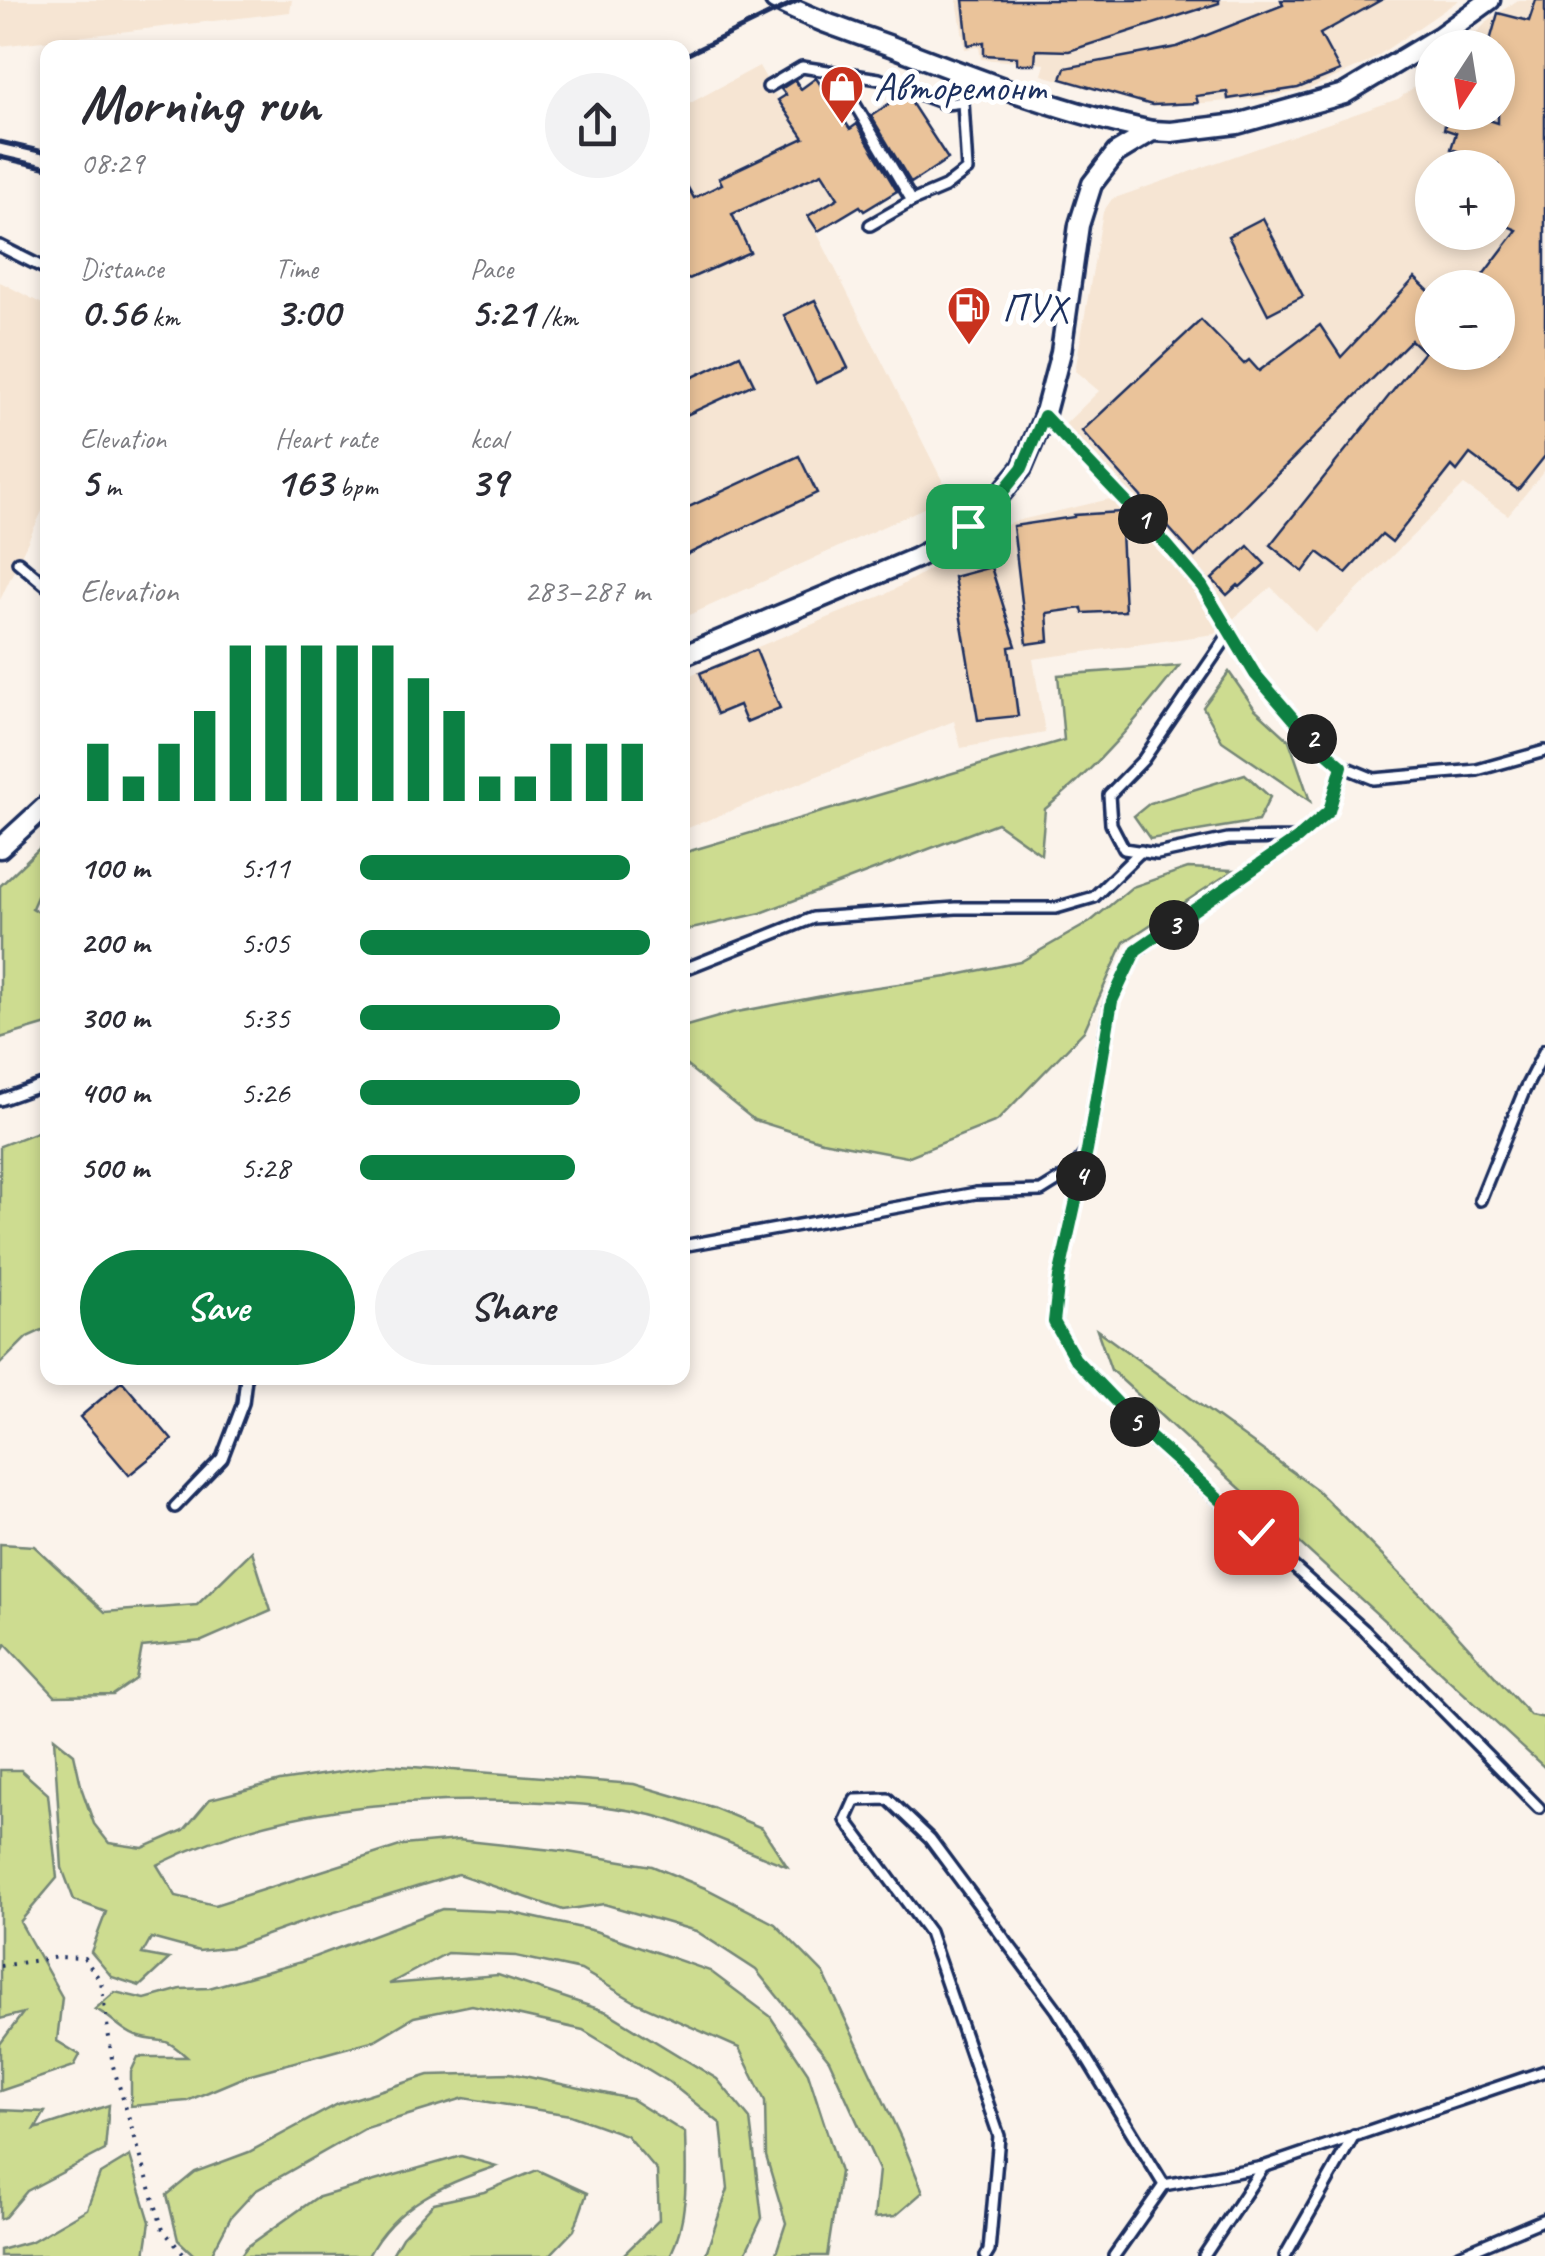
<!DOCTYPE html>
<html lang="en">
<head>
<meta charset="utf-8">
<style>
  :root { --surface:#fff; --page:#f2f2f3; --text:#2b2b33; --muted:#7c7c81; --accent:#0b8043 }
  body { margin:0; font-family:Caveat,sans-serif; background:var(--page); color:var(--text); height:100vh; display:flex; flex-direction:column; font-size:38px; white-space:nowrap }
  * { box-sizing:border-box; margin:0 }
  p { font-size:32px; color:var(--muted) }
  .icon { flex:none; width:55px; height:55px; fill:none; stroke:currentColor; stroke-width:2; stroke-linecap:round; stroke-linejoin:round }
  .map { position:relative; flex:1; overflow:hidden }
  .panel { position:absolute; left:40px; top:40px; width:650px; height:1345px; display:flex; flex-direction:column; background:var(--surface); border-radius:20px; box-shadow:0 5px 15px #0003 }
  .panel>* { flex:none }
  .needle { width:65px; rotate:192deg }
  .controls { position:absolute; left:1415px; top:30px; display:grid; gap:20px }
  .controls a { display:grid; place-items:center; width:100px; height:100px; border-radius:50%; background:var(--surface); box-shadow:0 5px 15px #0003; font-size:50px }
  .pin { position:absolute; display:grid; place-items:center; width:85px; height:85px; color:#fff; margin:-42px; border-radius:20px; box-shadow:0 5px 15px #0006 }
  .km { position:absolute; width:50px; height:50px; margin:-25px; border-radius:50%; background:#222; color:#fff; font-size:28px; line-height:50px; text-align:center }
  .round { display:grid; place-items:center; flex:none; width:105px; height:105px; border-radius:52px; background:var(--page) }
  .head { display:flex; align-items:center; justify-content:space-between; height:170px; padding:0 40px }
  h1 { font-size:55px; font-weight:600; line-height:75px }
  .metrics { display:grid; grid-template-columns:repeat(3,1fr); gap:15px; height:170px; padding:10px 40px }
  .metrics div { display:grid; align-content:center }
  .metrics b { font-size:42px; font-weight:600 }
  .metrics small { font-size:28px; font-weight:400 }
  .metrics p { font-size:28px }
  .chart { height:280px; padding:20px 40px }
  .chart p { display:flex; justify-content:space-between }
  .chart svg { width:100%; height:180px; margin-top:10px; stroke:var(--accent); stroke-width:6 }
  .action { display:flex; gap:20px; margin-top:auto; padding:20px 40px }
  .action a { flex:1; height:115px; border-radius:60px; background:var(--accent); color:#fff; font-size:40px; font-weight:600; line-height:115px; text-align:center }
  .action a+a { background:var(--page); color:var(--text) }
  ul { padding:0 40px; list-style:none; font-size:32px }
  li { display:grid; grid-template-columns:160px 120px 1fr; align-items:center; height:75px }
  li i { height:25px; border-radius:12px; background:var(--accent) }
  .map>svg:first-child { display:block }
  .built { fill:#f6e5d3; fill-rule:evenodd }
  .green { fill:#cddc90; stroke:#748677; stroke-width:2.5 }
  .building { fill:#eac39a; stroke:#1b2f5e; stroke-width:2.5 }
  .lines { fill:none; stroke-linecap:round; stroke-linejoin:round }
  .service-casing { stroke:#1b2f5e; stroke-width:16 }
  .minor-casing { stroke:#1b2f5e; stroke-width:25 }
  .path { stroke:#1b2f5e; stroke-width:4; stroke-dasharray:2.5 8; stroke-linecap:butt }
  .service { stroke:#fff; stroke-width:9 }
  .minor { stroke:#fff; stroke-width:18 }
  .rail { stroke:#1b2f5e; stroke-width:5 }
  .route-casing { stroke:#fff; stroke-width:20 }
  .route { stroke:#0b8043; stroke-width:12 }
  .labels { text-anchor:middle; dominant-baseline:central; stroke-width:10; stroke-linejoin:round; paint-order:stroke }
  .poi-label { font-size:40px; fill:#1b2f5e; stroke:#fff; text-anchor:start }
</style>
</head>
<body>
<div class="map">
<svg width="1545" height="2256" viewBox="0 0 1545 2256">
  <rect width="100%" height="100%" fill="#fbf3eb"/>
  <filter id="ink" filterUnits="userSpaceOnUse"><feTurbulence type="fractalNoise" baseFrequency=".01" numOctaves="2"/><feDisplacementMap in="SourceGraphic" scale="20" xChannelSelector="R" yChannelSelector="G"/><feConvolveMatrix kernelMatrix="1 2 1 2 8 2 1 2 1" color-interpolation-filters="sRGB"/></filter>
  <g filter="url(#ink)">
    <!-- built -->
    <g class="built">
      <path d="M 0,0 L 292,0 L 290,12 L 0,46 Z"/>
      <path d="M 957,0 L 1459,0 L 1367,63 L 1307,90 L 1254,99 L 1153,107 L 1042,75 L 1045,64 L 981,59 L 979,47 L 965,49 Z"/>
      <path d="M 1518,0 L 1545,0 L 1545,470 L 1508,515 L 1464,485 L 1315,632 L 1271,587 L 1215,634 L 1033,659 L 1045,733 L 961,748 L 954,721 L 683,830 L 683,678 L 888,593 L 1012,522 L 1110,499 L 1055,434 L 1099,391 L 1075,371 L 1103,212 L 1112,199 L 1398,99 L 1432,74 L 1432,112 L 1498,112 L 1498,48 L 1462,47 L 1490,19 ZM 1432,168 L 1498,168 L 1498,232 L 1432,232 ZM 1432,288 L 1498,288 L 1498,352 L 1432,352 Z"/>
      <path d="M 759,66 L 778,100 L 836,182 L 830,186 L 838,198 L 809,217 L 950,496 L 683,618 L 683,107 Z"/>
      <path d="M 0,282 L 48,307 L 47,501 L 0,600 Z"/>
    </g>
    <!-- green -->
    <g class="green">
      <path d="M 1179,666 C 1138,718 1097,768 1045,809 L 1041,854 L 997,823 L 761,913 L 683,931 L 683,853 L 1064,740 L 1058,675 Z"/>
      <path d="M 1229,672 L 1255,709 L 1289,740 L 1310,801 L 1222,741 L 1203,707 Z"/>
      <path d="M 1245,774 L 1270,797 L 1258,821 L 1150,839 L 1134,816 L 1150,803 Z"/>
      <path d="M 47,841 L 47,874 L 32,908 L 47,917 L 47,1024 L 0,1038 L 0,886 Z"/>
      <path d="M 1188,868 L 1234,870 L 1124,942 L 1084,1031 L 997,1121 L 907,1157 L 822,1141 L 754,1120 L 683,1063 L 683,1027 L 732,1013 L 843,992 L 947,977 L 1020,962 L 1090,922 L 1132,887 Z"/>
      <path d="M 47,1128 L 47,1328 L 27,1337 L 0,1364 L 0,1146 Z"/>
      <path d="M 1097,1330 L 1316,1489 L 1423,1597 L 1530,1715 L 1545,1718 L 1545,1768 L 1111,1370 Z"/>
      <path d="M 0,1544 L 34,1546 L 105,1612 L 197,1605 L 252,1551 L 271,1611 L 202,1641 L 142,1647 L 136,1679 L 113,1695 L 55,1696 L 6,1644 L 0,1653 Z"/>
      <path d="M 54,1738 L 74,1754 L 82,1790 L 94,1824 L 109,1843 L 143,1848 L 184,1830 L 210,1799 L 280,1781 L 387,1765 L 634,1784 L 712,1807 L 762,1828 L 787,1866 C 747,1851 707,1832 666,1819 C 621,1805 568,1803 522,1801 C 397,1798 270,1808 157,1865 L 176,1896 L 215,1905 L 403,1845 L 458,1840 L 562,1851 L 652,1866 L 705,1888 L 775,1924 L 824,1974 L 901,2138 L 923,2192 L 895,2216 L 874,2218 L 879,2170 L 829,2060 L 756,1970 L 696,1931 L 604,1904 L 563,1910 L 458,1874 L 309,1920 L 233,1947 L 199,1951 L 151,1938 L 142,1954 L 169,1959 L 140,1986 L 112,1977 L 91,1952 L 106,1912 L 74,1900 L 62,1868 Z"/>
      <path d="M 0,1770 L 21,1770 L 48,1794 L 57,1878 L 20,1922 L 62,1997 L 57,2041 L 80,2055 L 74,2066 L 0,2091 L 0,2044 L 23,2013 L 0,2019 Z"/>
      <path d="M 442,1909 L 509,1912 L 595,1931 L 710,1971 L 770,2016 L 808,2073 L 840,2172 L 827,2256 L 775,2256 L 786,2223 L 766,2156 L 765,2101 L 739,2048 L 637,2003 L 581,1970 L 516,1956 L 447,1953 L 389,1984 L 498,1975 L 607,2012 L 717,2079 L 750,2119 L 762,2218 L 744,2256 L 705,2256 L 728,2189 L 721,2124 L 669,2082 L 583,2030 L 472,2005 L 414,2017 L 375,2040 L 251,2074 L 187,2101 L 131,2106 L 131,2072 L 138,2057 L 187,2057 C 161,2033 164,2045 136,2036 C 121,2031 110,2015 95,2009 L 115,1992 L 145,1999 L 181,1989 L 209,1988 L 301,1962 Z"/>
      <path d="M 510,2073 L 631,2099 L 685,2133 C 686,2175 689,2217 670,2256 L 622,2256 L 659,2220 L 657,2171 L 626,2135 L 570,2115 L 464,2098 L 366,2128 L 255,2191 L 231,2217 L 213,2251 L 213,2256 L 195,2256 L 178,2240 L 167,2195 L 195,2172 L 249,2152 L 338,2104 L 429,2075 Z"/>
      <path d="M 109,2105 L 105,2150 L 27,2191 L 5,2217 L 0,2219 L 0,2110 L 45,2112 L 35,2129 Z"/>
      <path d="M 130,2156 L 150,2222 L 145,2255 L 0,2256 L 0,2250 L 32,2241 L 87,2209 L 100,2174 Z"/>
      <path d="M 461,2156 L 497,2166 C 445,2183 395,2205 368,2256 L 240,2256 L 247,2247 L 316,2198 Z"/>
      <path d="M 537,2170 L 587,2193 L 574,2230 L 549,2256 L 391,2256 L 402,2237 L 434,2203 L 484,2192 Z"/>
    </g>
    <!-- building -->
    <g class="building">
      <path d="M 963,0 L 1219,0 L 1219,3 L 1069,51 L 1036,50 L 1035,64 L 1017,64 L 1017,57 L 984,55 L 984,42 L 968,45 Z"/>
      <path d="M 1281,0 L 1381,0 L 1320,34 L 1340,71 L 1298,88 L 1228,99 L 1227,92 L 1196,96 L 1198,103 L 1152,105 L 1061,79 L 1065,68 L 1177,47 L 1283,5 Z"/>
      <path d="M 1536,0 L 1545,0 L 1545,456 L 1518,490 L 1470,454 L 1457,471 L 1452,466 L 1392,542 L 1382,534 L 1346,573 L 1318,552 L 1303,572 L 1270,545 L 1424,352 L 1411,340 L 1195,557 L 1082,431 L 1201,320 L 1244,364 L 1249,360 L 1259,371 L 1320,325 L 1341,357 L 1415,278 L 1432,294 L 1432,352 L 1498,352 L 1498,288 L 1473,288 L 1517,230 L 1498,222 L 1498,164 L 1451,149 L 1456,133 L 1444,129 L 1448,112 L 1465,112 L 1498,123 L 1498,48 L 1488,48 L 1498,13 L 1529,21 Z"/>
      <path d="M 816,78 L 850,129 L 857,124 L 897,191 L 864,211 L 860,206 L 818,231 L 808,216 L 838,198 L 822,173 L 732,214 L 750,252 L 682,282 L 682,177 L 694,198 L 722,184 L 719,178 L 804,138 L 778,100 L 786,95 L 781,89 L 795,80 L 801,89 Z"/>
      <path d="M 901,96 L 909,99 L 948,159 L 911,183 L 871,116 Z"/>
      <path d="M 1263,218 L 1303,296 L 1268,314 L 1228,236 Z"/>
      <path d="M 815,300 L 848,368 L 816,383 L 784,315 Z"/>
      <path d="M 740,355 L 754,384 L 682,417 L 682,382 Z"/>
      <path d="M 799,456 L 817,493 L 682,557 L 682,510 Z"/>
      <path d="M 1120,512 L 1125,611 L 1083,613 L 1082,608 L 1047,613 L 1049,641 L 1027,644 L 1013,526 L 1074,517 L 1074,515 Z"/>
      <path d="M 1248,546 L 1265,564 L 1240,587 L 1238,585 L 1227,595 L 1212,579 Z"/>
      <path d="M 991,567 L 1016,646 L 1009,647 L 1018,716 L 978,720 L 954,577 Z"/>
      <path d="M 756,650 L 780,708 L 746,722 L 739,705 L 717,714 L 700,673 Z"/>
      <path d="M 122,1381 L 172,1440 L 129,1475 L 80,1417 Z"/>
    </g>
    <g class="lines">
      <defs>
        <g id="service">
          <path d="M 855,74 L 853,101 L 912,201 L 870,225"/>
          <path d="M 768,87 L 802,67 L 879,79 L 946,104 L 963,102 L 964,74"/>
          <path d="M 912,201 L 945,187 L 967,170 L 963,102"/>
          <path d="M 0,246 L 48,270"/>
          <path d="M 1044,416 L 1167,545 L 1202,586 L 1255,674 L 1311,738 L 1342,766 L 1374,779 L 1477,770 L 1545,751"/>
          <path d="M 18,562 L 48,587"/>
          <path d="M 1229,634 L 1143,760 L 1109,795 L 1111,824 L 1124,849 L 1157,854 L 1228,839 L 1298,838 L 1329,811 L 1342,766"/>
          <path d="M 682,970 L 813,918 L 956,908 L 1056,908 L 1094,897 L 1141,851"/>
          <path d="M 0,1100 L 48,1083"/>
          <path d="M 1087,1151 L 1059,1277 L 1054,1322 L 1075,1359 L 1147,1435 L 1364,1630 L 1539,1808"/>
          <path d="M 1480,1200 L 1524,1091 L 1545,1050"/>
          <path d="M 682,1246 L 976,1193 L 1041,1191 L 1070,1173 L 1087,1151 L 1111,1001 L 1137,950 L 1298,838"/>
          <path d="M 175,1507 L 222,1458 L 243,1403 L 246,1378"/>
          <path d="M 986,2256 L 989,2251 L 999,2136 L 929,1932 L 846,1820 L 855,1800 L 888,1799 L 930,1839 L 1057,2010 L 1164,2185 L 1263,2167 L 1545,2071"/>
          <path d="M 1114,2256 L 1164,2185"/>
          <path d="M 1204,2256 L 1263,2167"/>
          <path d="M 1285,2256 L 1354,2135"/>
          <path d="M 1457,2256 L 1545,2219"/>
        </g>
        <g id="minor">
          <path d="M 775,0 C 813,20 855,33 896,48 C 980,80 1064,113 1152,131"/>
          <path d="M 682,656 L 916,558 L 959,535 L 993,503 L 1022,468 L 1044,416 L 1061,352 L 1079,225 L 1092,184 L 1116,153 L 1152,131 L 1171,132 L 1237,124 L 1344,94 L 1439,37 L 1490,0"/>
          <path d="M 0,848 L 48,804"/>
        </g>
      </defs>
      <!-- service casing -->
      <use href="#service" class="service-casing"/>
      <!-- minor casing -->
      <use href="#minor" class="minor-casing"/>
      <!-- path -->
      <path class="path" d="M 0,1966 L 58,1957 L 84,1958 L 101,1981 L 113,2066 L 163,2230 L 185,2256"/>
      <!-- service -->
      <use href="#service" class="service"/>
      <!-- minor -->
      <use href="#minor" class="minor"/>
      <!-- rail -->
      <g class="rail">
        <path d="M 682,57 L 799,0"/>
        <path d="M 0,142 L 48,153"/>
        <path d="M 0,157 L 48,168"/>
      </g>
    </g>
  </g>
  <g class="lines" filter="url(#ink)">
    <defs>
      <path id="route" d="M 968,526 L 993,504 L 1022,468 L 1044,416 L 1167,545 L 1202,586 L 1255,674 L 1310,738 L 1342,766 L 1329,811 L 1298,838 L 1136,950 L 1112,1001 L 1087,1151 L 1059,1277 L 1054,1322 L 1075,1359 L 1148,1435 L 1256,1532"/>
    </defs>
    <!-- route casing -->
    <use href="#route" class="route-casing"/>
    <!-- route -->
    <use href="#route" class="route"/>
  </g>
  <!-- icons -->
  <defs>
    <symbol id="shop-pin" viewBox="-11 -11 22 30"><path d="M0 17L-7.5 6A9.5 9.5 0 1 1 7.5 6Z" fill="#c8321e" stroke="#fff"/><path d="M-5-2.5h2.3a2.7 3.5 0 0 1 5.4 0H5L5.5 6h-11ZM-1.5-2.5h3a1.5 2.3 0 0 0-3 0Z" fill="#fff"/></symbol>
    <symbol id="fuel-pin" viewBox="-11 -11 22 30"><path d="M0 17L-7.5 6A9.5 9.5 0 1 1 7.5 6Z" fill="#c8321e" stroke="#fff"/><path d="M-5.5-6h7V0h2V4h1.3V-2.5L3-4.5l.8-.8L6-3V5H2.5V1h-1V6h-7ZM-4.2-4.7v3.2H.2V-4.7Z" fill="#fff"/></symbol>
  </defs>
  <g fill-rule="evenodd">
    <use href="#shop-pin" x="817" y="62" width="50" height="68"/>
    <use href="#fuel-pin" x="944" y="283" width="50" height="68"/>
  </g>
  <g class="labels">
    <!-- poi labels -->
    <g class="poi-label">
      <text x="874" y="87">Авторемонт</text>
      <text x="1002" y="308">ПУХ</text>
    </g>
  </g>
</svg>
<div class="controls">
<a><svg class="needle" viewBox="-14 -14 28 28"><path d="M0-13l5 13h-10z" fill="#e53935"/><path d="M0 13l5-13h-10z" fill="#7c7c81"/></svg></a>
<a>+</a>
<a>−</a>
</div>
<div class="pin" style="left:968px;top:526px;background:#1e9e55"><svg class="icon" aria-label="arrive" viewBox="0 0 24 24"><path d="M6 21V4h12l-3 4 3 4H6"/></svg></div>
<div class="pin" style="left:1256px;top:1532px;background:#d93025"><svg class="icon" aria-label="check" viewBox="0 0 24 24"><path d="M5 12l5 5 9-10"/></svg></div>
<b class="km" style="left:1143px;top:519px">1</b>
<b class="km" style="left:1312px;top:739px">2</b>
<b class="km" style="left:1174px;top:925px">3</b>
<b class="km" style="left:1081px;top:1176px">4</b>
<b class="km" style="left:1135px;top:1422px">5</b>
<section class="panel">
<div class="head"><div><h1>Morning run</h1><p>08:29</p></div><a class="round"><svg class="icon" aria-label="share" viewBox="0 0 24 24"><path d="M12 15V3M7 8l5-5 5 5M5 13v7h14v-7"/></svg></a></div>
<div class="metrics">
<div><p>Distance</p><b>0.56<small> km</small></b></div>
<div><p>Time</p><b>3:00</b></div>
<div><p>Pace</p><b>5:21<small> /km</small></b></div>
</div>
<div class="metrics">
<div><p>Elevation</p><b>5<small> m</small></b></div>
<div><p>Heart rate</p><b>163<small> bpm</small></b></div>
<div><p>kcal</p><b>39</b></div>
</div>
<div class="chart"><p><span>Elevation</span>283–287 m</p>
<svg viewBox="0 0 160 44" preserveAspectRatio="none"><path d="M5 44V30M15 44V38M25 44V30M35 44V22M45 44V6M55 44V6M65 44V6M75 44V6M85 44V6M95 44V14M105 44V22M115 44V38M125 44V38M135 44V30M145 44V30M155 44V30"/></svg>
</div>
<ul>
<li><b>100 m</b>5:11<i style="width:93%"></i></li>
<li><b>200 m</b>5:05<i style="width:100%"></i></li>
<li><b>300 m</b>5:35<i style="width:69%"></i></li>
<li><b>400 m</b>5:26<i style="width:76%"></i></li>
<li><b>500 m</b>5:28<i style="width:74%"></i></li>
</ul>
<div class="action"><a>Save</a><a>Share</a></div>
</section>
</div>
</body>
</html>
